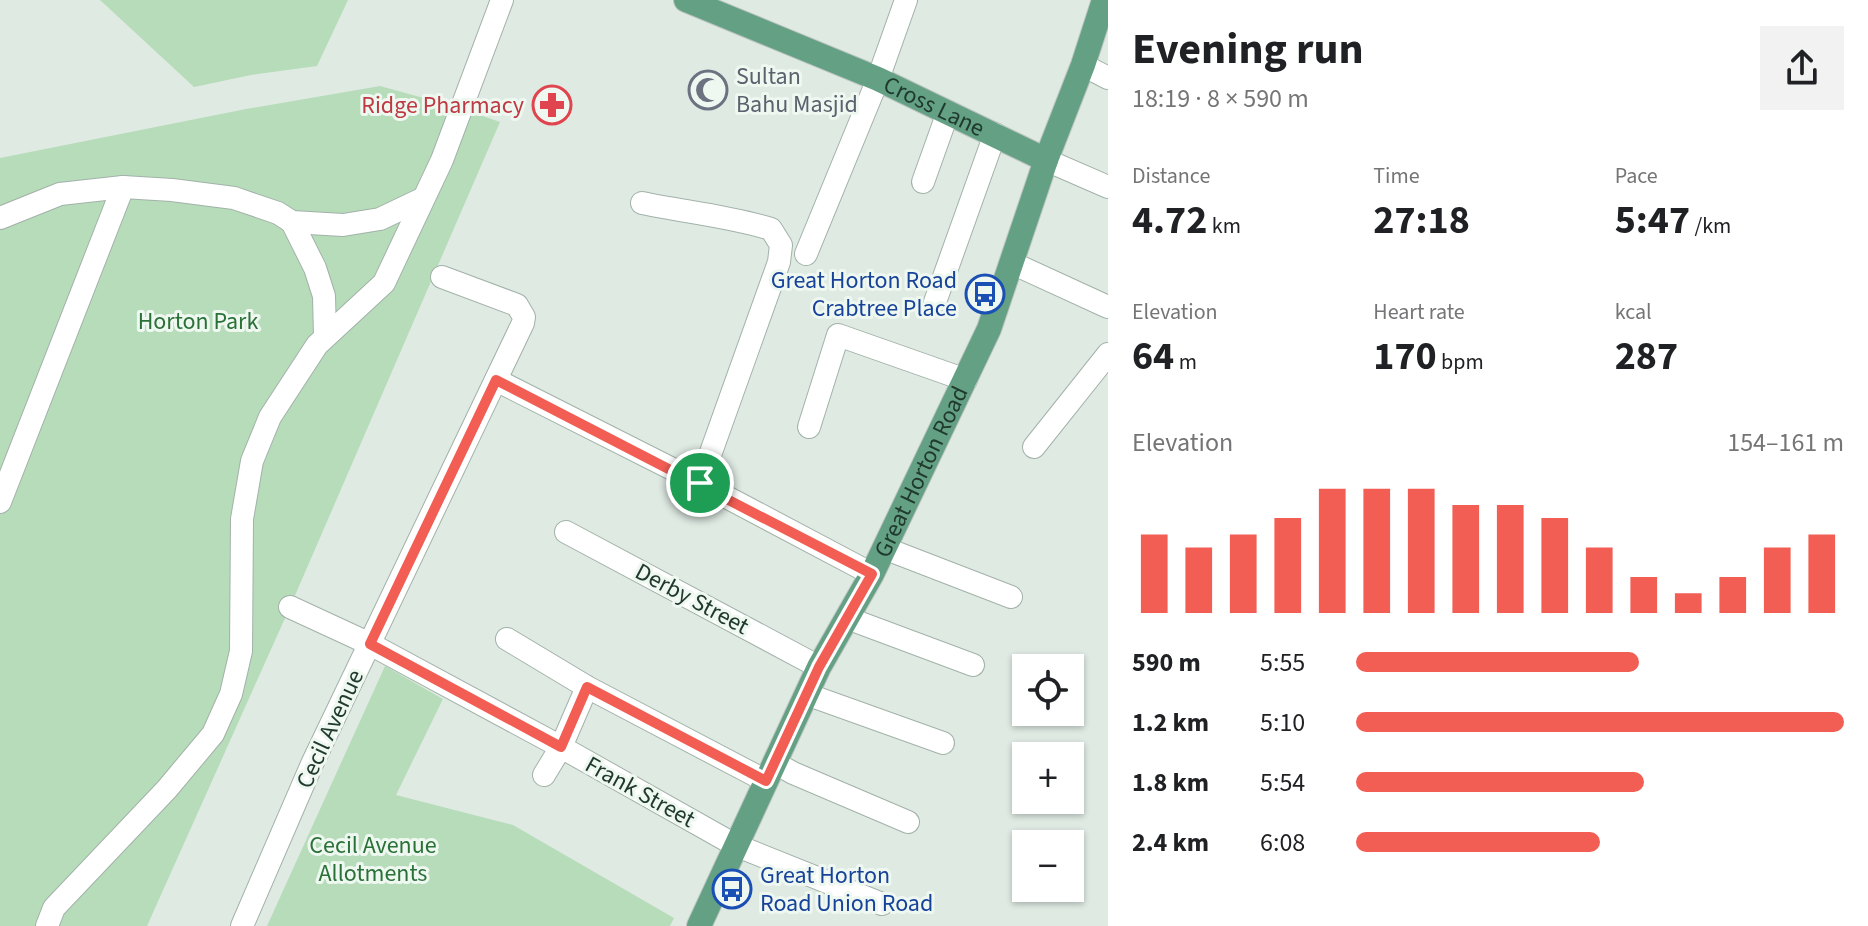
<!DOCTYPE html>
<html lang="en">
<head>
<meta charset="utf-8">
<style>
  :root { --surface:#fff; --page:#f2f2f2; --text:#202124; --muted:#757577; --accent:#f25d54 }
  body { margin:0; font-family:"Source Sans 3",sans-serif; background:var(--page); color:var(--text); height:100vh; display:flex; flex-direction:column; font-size:30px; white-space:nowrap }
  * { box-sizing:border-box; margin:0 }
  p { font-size:26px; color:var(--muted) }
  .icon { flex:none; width:44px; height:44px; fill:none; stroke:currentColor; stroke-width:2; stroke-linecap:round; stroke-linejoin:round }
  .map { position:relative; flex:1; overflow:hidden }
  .drawer { display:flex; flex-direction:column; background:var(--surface); width:760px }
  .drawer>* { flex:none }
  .controls { position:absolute; left:1012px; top:654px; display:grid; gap:16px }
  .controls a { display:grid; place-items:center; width:72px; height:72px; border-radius:0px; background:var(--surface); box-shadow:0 2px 6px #0004; font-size:40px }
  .pin { position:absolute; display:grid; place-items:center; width:68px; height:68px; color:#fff; margin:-34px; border:4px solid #fff; border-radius:50%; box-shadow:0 2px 8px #0007 }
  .round { display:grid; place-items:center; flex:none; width:84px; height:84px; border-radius:0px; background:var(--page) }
  .summary { display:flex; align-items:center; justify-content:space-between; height:136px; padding:0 24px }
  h1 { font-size:44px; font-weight:700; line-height:60px }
  .figures { display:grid; grid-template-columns:repeat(3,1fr); gap:12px; height:136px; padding:8px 24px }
  .figures div { display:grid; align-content:center }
  .figures b { font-size:40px; font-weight:700 }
  .figures small { font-size:22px; font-weight:400 }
  .figures p { font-size:22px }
  .chart { height:224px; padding:16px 24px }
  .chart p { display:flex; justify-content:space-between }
  .chart svg { width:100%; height:144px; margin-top:8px; stroke:var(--accent); stroke-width:6 }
  ul { padding:0 24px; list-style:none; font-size:26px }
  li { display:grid; grid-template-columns:128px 96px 1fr; align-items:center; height:60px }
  li i { height:20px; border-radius:10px; background:var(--accent) }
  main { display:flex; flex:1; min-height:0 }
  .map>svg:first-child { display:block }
  .green { fill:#b7dcba }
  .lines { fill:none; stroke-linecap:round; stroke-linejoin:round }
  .minor-casing { stroke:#a2b2a9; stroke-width:24 }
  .major-casing { stroke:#bcc4c0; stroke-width:26 }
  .minor { stroke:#fff; stroke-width:22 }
  .major { stroke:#63a084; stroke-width:24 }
  .route-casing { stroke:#fff; stroke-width:16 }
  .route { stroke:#f25d54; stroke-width:10 }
  .labels { text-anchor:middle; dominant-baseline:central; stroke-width:6; stroke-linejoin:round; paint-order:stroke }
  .worship-label { font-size:24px; fill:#5b616d; stroke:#eff7f1; text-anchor:start }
  .health-label { font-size:24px; fill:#be3a42; stroke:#eff7f1; text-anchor:end }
  .street-label { font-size:24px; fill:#203a2e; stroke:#eff7f1 }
  .transit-label { font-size:24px; fill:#164399; stroke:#eff7f1; text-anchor:end }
  .park-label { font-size:24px; fill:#2a7138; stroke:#eff7f1 }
</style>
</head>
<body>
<main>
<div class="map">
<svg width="1108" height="926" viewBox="0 0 1108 926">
  <rect width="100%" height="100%" fill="#dfeae3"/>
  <!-- green -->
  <g class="green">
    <path d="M 100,0 L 348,0 L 317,66 L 251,75 L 194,87 Z"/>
    <path d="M 380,86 L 460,108 L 500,122 L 290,607 L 147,926 L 0,926 L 0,158 L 246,109 Z"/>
    <path d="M 385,666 L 443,699 L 396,795 L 513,825 L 674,918 L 670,926 L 267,926 Z"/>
  </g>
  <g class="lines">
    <defs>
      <g id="minor">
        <path d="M 1083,65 L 1108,78"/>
        <path d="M 1046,160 L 1108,187"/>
        <path d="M 923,182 L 948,112"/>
        <path d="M 642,203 C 685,212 729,216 771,229 L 781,245 L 779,262 L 700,483"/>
        <path d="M 0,218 L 60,194 L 123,187 L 172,190 L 234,198 L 278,213 L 292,222 L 343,225 L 380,219 L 422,199"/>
        <path d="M 292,222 L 315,268 L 324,296 L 325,336"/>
        <path d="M 806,254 L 878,79 L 906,0"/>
        <path d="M 1012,263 L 1108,307"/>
        <path d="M 935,302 L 995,134"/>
        <path d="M 496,380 L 700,483 L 872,574"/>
        <path d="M 809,427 L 838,335 L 966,380"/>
        <path d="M 1034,447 L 1108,354"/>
        <path d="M 0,502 L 123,187"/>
        <path d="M 566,532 L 819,667"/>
        <path d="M 884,548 L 1011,597"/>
        <path d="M 290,607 L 370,644 L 561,747 L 735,845 L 882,904"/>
        <path d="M 847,618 L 973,665"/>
        <path d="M 507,639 L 587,687 L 766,781"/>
        <path d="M 806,694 L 943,743"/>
        <path d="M 775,763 L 793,773 L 908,822"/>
        <path d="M 544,775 L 561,747 L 587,687"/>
        <path d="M 47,926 L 54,908 L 167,789 L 213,734 L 231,694 L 241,651 L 242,519 L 252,461 L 270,417 L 317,345 L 384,283 L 442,160 L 502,0"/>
        <path d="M 242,926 L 312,764 L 523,323 L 524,317 L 517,305 L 442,277"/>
      </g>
      <g id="major">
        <path id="s1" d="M 686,0 L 878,79 L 1046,160"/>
        <path id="s2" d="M 699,926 L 819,667 L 872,574 L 989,329 L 1046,160 L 1083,65 L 1104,0"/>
      </g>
    </defs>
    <!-- minor casing -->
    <use href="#minor" class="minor-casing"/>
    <!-- major casing -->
    <use href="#major" class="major-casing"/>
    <!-- minor -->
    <use href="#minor" class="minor"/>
    <!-- major -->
    <use href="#major" class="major"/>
  </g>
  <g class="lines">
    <defs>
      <path id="route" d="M 496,380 L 872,574 L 819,667 L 766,781 L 587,687 L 561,747 L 370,644 Z"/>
    </defs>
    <!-- route casing -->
    <use href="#route" class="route-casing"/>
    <!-- route -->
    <use href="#route" class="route"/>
  </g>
  <!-- icons -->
  <defs>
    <symbol id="mosque-ring" viewBox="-11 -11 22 22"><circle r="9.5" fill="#eff7f1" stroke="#6b7280" stroke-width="1.5"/><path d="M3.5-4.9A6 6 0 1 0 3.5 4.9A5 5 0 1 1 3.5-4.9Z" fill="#6b7280"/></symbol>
    <symbol id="pharmacy-ring" viewBox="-11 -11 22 22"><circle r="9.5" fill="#eff7f1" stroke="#e0444e" stroke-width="1.5"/><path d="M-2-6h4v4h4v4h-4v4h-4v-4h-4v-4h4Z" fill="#e0444e"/></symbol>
    <symbol id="bus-ring" viewBox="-11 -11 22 22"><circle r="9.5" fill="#eff7f1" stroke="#1a4fb4" stroke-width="1.5"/><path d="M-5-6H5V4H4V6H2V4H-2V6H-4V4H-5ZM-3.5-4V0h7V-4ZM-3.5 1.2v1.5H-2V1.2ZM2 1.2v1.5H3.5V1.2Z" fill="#1a4fb4"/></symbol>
  </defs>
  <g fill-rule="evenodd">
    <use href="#mosque-ring" x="686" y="68" width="44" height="44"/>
    <use href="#pharmacy-ring" x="530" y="83" width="44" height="44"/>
    <use href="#bus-ring" x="963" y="272" width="44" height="44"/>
    <use href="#bus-ring" x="710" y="867" width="44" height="44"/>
  </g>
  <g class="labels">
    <!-- worship labels -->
    <g class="worship-label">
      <text x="736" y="76">Sultan<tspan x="736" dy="28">Bahu Masjid</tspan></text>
    </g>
    <!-- health labels -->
    <g class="health-label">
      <text x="524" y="105">Ridge Pharmacy</text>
    </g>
    <!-- street labels -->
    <g class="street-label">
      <text stroke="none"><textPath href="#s1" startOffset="270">Cross Lane</textPath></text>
      <text stroke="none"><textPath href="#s2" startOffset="506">Great Horton Road</textPath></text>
      <text transform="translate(692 599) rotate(28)">Derby Street</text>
      <text transform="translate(330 729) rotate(-65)">Cecil Avenue</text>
      <text transform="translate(640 792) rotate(29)">Frank Street</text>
    </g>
    <!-- transit labels -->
    <g class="transit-label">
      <text x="957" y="280">Great Horton Road<tspan x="957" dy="28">Crabtree Place</tspan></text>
      <text x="760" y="875" text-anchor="start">Great Horton<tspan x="760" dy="28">Road Union Road</tspan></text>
    </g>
    <!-- park labels -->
    <g class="park-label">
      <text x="198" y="321">Horton Park</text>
      <text x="373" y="845">Cecil Avenue<tspan x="373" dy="28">Allotments</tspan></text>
    </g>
  </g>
</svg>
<div class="controls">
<a><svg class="icon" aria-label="locate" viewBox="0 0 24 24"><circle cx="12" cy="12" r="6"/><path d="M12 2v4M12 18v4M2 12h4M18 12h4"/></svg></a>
<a>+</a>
<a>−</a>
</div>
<div class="pin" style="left:700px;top:483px;background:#1e9e55"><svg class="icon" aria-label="arrive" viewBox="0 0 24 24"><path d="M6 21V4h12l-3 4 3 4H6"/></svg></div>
</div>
<section class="drawer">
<div class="summary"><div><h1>Evening run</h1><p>18:19 · 8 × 590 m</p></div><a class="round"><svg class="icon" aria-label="share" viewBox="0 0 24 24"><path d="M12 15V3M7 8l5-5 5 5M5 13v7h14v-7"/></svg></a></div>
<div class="figures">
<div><p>Distance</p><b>4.72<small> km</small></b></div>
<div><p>Time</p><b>27:18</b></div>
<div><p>Pace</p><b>5:47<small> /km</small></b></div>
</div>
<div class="figures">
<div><p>Elevation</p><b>64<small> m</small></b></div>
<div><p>Heart rate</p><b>170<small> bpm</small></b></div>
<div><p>kcal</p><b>287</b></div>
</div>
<div class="chart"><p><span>Elevation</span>154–161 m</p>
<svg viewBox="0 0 160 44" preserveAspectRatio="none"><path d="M5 44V20M15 44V24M25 44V20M35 44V15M45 44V6M55 44V6M65 44V6M75 44V11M85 44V11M95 44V15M105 44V24M115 44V33M125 44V38M135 44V33M145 44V24M155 44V20"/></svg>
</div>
<ul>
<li><b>590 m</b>5:55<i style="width:58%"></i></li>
<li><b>1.2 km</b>5:10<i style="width:100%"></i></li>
<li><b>1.8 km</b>5:54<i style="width:59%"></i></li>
<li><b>2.4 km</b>6:08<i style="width:50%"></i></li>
</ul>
</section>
</main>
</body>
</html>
